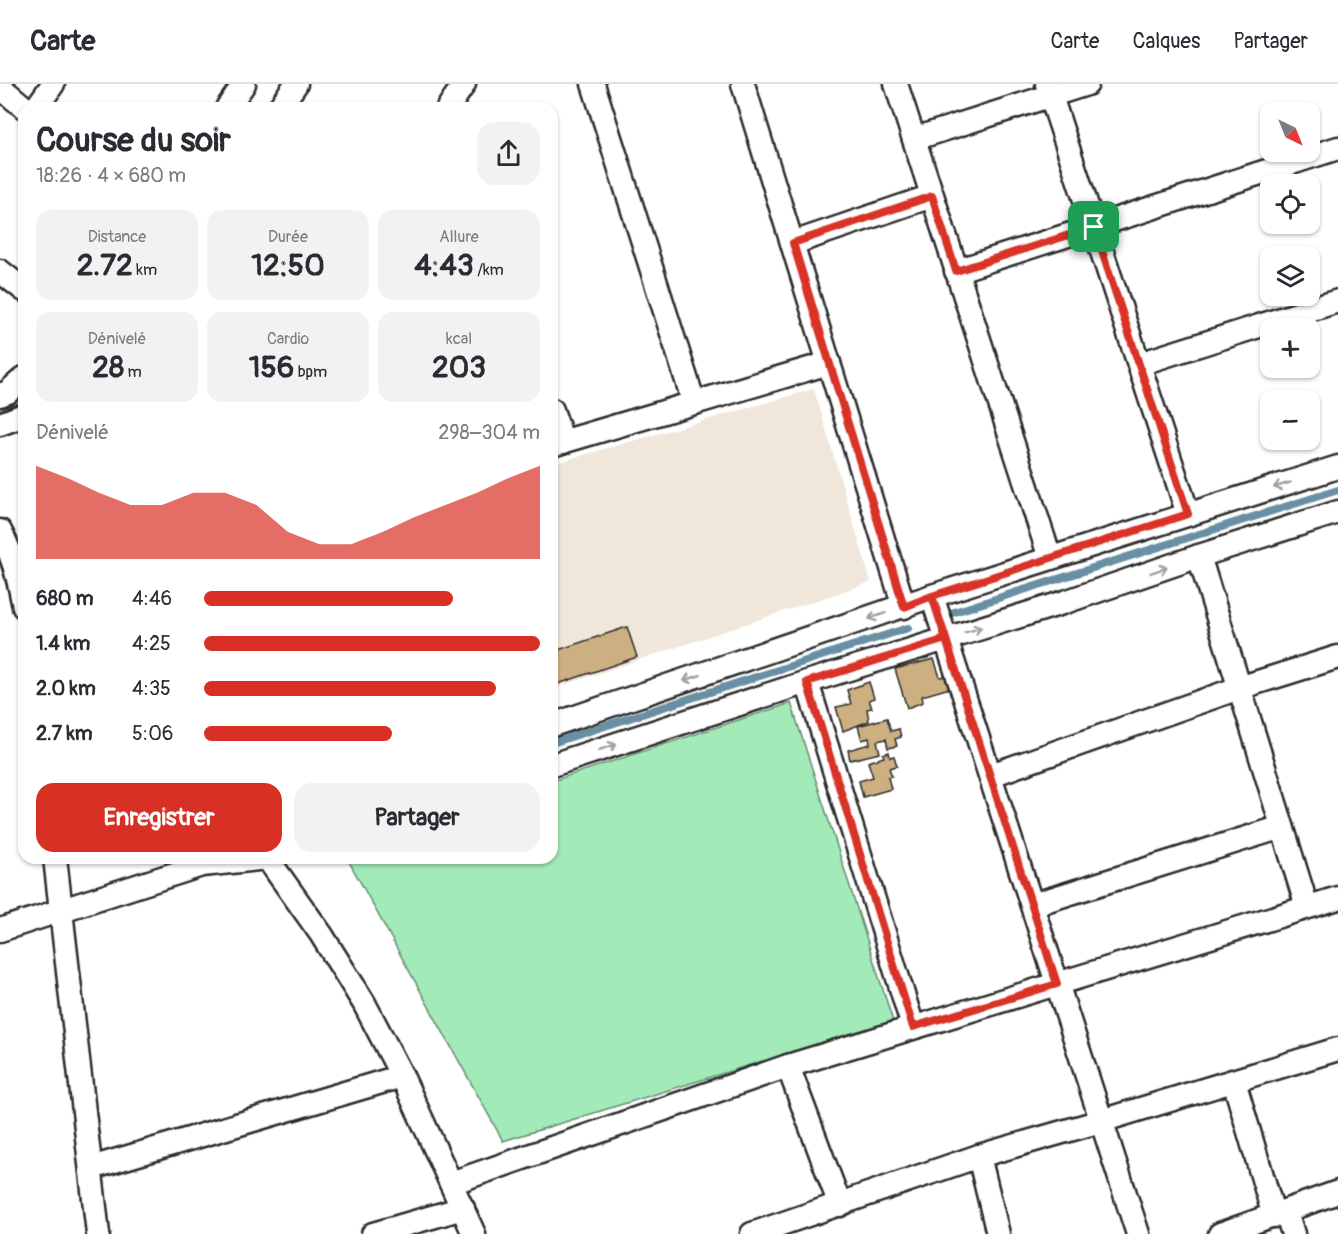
<!DOCTYPE html>
<html lang="fr">
<head>
<meta charset="utf-8">
<style>
  :root { --surface:#fff; --page:#f2f2f3; --text:#2b2b33; --muted:#7c7c81; --line:#e1e1e2; --accent:#d93025 }
  body { margin:0; font-family:Pangolin,sans-serif; background:var(--page); color:var(--text); height:100vh; display:flex; flex-direction:column; font-size:22px; white-space:nowrap }
  * { box-sizing:border-box; margin:0 }
  p { font-size:20px; color:var(--muted) }
  .icon { flex:none; width:33px; height:33px; fill:none; stroke:currentColor; stroke-width:2; stroke-linecap:round; stroke-linejoin:round }
  .map { position:relative; flex:1; overflow:hidden }
  .panel { position:absolute; left:18px; top:18px; width:540px; height:762px; display:flex; flex-direction:column; background:var(--surface); border-radius:18px; box-shadow:0 2px 4px #0004 }
  .panel>* { flex:none }
  .needle { width:39px; rotate:137deg }
  .controls { position:absolute; left:1260px; top:18px; display:grid; gap:12px }
  .controls a { display:grid; place-items:center; width:60px; height:60px; border-radius:12px; background:var(--surface); box-shadow:0 2px 4px #0004; font-size:30px }
  .pin { position:absolute; display:grid; place-items:center; width:51px; height:51px; color:#fff; margin:-26px; border-radius:12px; box-shadow:0 3px 9px #0006 }
  .round { display:grid; place-items:center; flex:none; width:63px; height:63px; border-radius:18px; background:var(--page) }
  .headline { display:flex; align-items:center; justify-content:space-between; height:102px; padding:0 18px }
  h1 { font-size:33px; font-weight:700; line-height:45px }
  .figures { display:grid; grid-template-columns:repeat(3,1fr); gap:9px; height:102px; padding:6px 18px }
  .figures div { display:grid; align-content:center; border-radius:15px; background:var(--page); text-align:center }
  .figures b { font-size:30px; font-weight:700 }
  .figures small { font-size:16px; font-weight:400 }
  .figures p { font-size:16px }
  .chart { height:168px; padding:12px 18px }
  .chart p { display:flex; justify-content:space-between }
  .chart svg { width:100%; height:108px; margin-top:6px; fill:var(--accent); opacity:.7 }
  .action { display:flex; gap:12px; margin-top:auto; padding:12px 18px }
  .action a { flex:1; height:69px; border-radius:18px; background:var(--accent); color:#fff; font-size:24px; font-weight:700; line-height:69px; text-align:center }
  .action a+a { background:var(--page); color:var(--text) }
  ul { padding:0 18px; list-style:none; font-size:20px }
  li { display:grid; grid-template-columns:96px 72px 1fr; align-items:center; height:45px }
  li i { height:15px; border-radius:8px; background:var(--accent) }
  header { display:flex; align-items:center; gap:36px; box-sizing:border-box; height:84px; padding:0 30px; background:var(--surface); border-bottom:2px solid var(--line) }
  header strong { font-size:28px }
  nav { display:flex; gap:33px; margin-inline-start:auto; font-size:21px }
  .map>svg:first-child { display:block }
  .built { fill:#f0e7da }
  .green { fill:#a2ebb8; stroke:#668b72; stroke-width:1.5 }
  .lines { fill:none; stroke-linecap:round; stroke-linejoin:round }
  .stream { stroke:#688fa3; stroke-width:8 }
  .building { fill:#cdb082; stroke:#2b2b2b; stroke-width:1.5 }
  .street-casing { stroke:#2b2b2b; stroke-width:27 }
  .street { stroke:#fff; stroke-width:22 }
  .oneway { stroke:#a0a0a0 }
  .route-casing { stroke:#fff; stroke-width:12 }
  .route { stroke:#d93025; stroke-width:8 }
</style>
</head>
<body>
<header>
<strong>Carte</strong>
<nav><a>Carte</a><a>Calques</a><a>Partager</a></nav>
</header>
<div class="map">
<svg width="1338" height="1150" viewBox="0 0 1338 1150">
  <rect width="100%" height="100%" fill="#fff"/>
  <filter id="ink" filterUnits="userSpaceOnUse"><feTurbulence type="fractalNoise" baseFrequency=".0167" numOctaves="2"/><feDisplacementMap in="SourceGraphic" scale="12" xChannelSelector="R" yChannelSelector="G"/><feConvolveMatrix kernelMatrix="1 2 1 2 8 2 1 2 1" color-interpolation-filters="sRGB"/></filter>
  <g filter="url(#ink)">
    <!-- built -->
    <path class="built" d="M 814,305 L 871,498 L 552,605 L 552,380 Z"/>
    <!-- green -->
    <path class="green" d="M 791,619 L 893,937 L 503,1057 L 347,774 L 552,774 L 552,697 Z"/>
    <g class="lines">
      <!-- stream -->
      <g class="stream">
        <path d="M 948,530 L 1338,406"/>
        <path d="M 552,659 L 908,544"/>
      </g>
    </g>
    <!-- building -->
    <g class="building">
      <path d="M 627,543 L 637,573 L 552,602 L 552,568 Z"/>
      <path d="M 934,575 L 940,593 L 948,592 L 950,604 L 922,612 L 923,618 L 907,624 L 895,585 Z"/>
      <path d="M 869,598 L 874,614 L 869,616 L 872,624 L 867,625 L 869,637 L 843,647 L 836,623 L 851,620 L 847,606 Z"/>
      <path d="M 887,634 L 891,647 L 899,645 L 901,653 L 895,655 L 897,662 L 888,664 L 886,655 L 877,657 L 880,669 L 850,676 L 848,666 L 870,660 L 869,654 L 862,656 L 858,642 Z"/>
      <path d="M 889,668 L 890,673 L 894,672 L 897,682 L 889,684 L 892,692 L 888,693 L 891,705 L 863,713 L 859,697 L 873,693 L 868,678 L 884,673 L 883,670 Z"/>
    </g>
    <g class="lines">
      <defs>
        <g id="street">
          <path d="M 593,0 L 694,319"/>
          <path d="M 743,0 L 904,523"/>
          <path d="M 896,0 L 1050,474"/>
          <path d="M 1047,0 L 1188,430"/>
          <path d="M 0,3 L 25,24"/>
          <path d="M 36,24 L 53,0"/>
          <path d="M 227,24 L 244,0"/>
          <path d="M 279,24 L 296,0"/>
          <path d="M 448,24 L 464,0"/>
          <path d="M 914,55 L 1087,0"/>
          <path d="M 793,159 L 932,112"/>
          <path d="M 0,187 L 24,206"/>
          <path d="M 956,187 L 1338,64"/>
          <path d="M 1139,280 L 1338,217"/>
          <path d="M 0,311 L 8,308 L 24,294"/>
          <path d="M 552,326 L 563,358"/>
          <path d="M 0,340 L 24,331"/>
          <path d="M 552,361 L 829,279"/>
          <path d="M 0,447 C 13,471 19,496 24,523"/>
          <path d="M 1199,472 L 1307,823"/>
          <path d="M 932,512 L 1138,1150"/>
          <path d="M 807,598 L 913,943"/>
          <path d="M 552,641 L 932,512 L 1338,383"/>
          <path d="M 552,681 L 807,598 L 1062,519 L 1199,472 L 1338,428"/>
          <path d="M 991,691 L 1239,604 L 1338,573"/>
          <path d="M 55,774 L 98,1150"/>
          <path d="M 267,774 L 321,850 L 364,919 L 402,992 L 474,1150"/>
          <path d="M 1032,821 L 1282,743"/>
          <path d="M 0,846 L 202,781 L 269,774"/>
          <path d="M 788,982 L 840,1121"/>
          <path d="M 1234,997 L 1274,1132"/>
          <path d="M 979,1072 L 998,1150"/>
          <path d="M 91,1084 L 402,992"/>
          <path d="M 451,1099 L 788,982 L 1338,814"/>
          <path d="M 1286,1127 L 1293,1150"/>
          <path d="M 373,1150 L 463,1124"/>
          <path d="M 752,1150 L 979,1072 L 1101,1037 L 1338,965"/>
          <path d="M 1220,1150 L 1338,1108"/>
        </g>
      </defs>
      <!-- street casing -->
      <use href="#street" class="street-casing"/>
      <!-- street -->
      <use href="#street" class="street"/>
    </g>
    <!-- one-way arrows -->
    <defs><path id="oneway-shaft" d="M-6 0H5M1.5-3L5.5 0L1.5 3" fill="none" stroke-width="1.6" stroke-linecap="round" stroke-linejoin="round" transform="scale(1.5)"/></defs>
    <g class="oneway">
      <use href="#oneway-shaft" transform="translate(1282 401) rotate(163)"/>
      <use href="#oneway-shaft" transform="translate(1159 486) rotate(-19)"/>
      <use href="#oneway-shaft" transform="translate(877 532) rotate(161)"/>
      <use href="#oneway-shaft" transform="translate(973 546) rotate(-17)"/>
      <use href="#oneway-shaft" transform="translate(692 594) rotate(161)"/>
      <use href="#oneway-shaft" transform="translate(608 663) rotate(-18)"/>
    </g>
  </g>
  <g class="lines" filter="url(#ink)">
    <defs>
      <path id="route" d="M 1094,143 L 956,187 L 932,112 L 793,159 L 904,523 L 932,512 L 946,555 L 807,598 L 913,943 L 1057,900 L 932,512 L 1188,430 L 1094,143"/>
    </defs>
    <!-- route casing -->
    <use href="#route" class="route-casing"/>
    <!-- route -->
    <use href="#route" class="route"/>
  </g>
</svg>
<div class="controls">
<a><svg class="needle" viewBox="-14 -14 28 28"><path d="M0-13l5 13h-10z" fill="#e53935"/><path d="M0 13l5-13h-10z" fill="#7c7c81"/></svg></a>
<a><svg class="icon" aria-label="locate" viewBox="0 0 24 24"><circle cx="12" cy="12" r="6"/><path d="M12 2v4M12 18v4M2 12h4M18 12h4"/></svg></a>
<a><svg class="icon" aria-label="layers" viewBox="0 0 24 24"><path d="M12 4l9 5-9 5-9-5zM3 14l9 5 9-5"/></svg></a>
<a>+</a>
<a>−</a>
</div>
<div class="pin" style="left:1094px;top:143px;background:#1e9e55"><svg class="icon" aria-label="arrive" viewBox="0 0 24 24"><path d="M6 21V4h12l-3 4 3 4H6"/></svg></div>
<section class="panel">
<div class="headline"><div><h1>Course du soir</h1><p>18:26 · 4 × 680 m</p></div><a class="round"><svg class="icon" aria-label="share" viewBox="0 0 24 24"><path d="M12 15V3M7 8l5-5 5 5M5 13v7h14v-7"/></svg></a></div>
<div class="figures">
<div><p>Distance</p><b>2.72<small> km</small></b></div>
<div><p>Durée</p><b>12:50</b></div>
<div><p>Allure</p><b>4:43<small> /km</small></b></div>
</div>
<div class="figures">
<div><p>Dénivelé</p><b>28<small> m</small></b></div>
<div><p>Cardio</p><b>156<small> bpm</small></b></div>
<div><p>kcal</p><b>203</b></div>
</div>
<div class="chart"><p><span>Dénivelé</span>298–304 m</p>
<svg viewBox="0 0 160 44" preserveAspectRatio="none"><path d="M0 44V6L10 11L20 17L30 22L40 22L50 17L60 17L70 22L80 33L90 38L100 38L110 33L120 27L130 22L140 17L150 11L160 6V44z"/></svg>
</div>
<ul>
<li><b>680 m</b>4:46<i style="width:74%"></i></li>
<li><b>1.4 km</b>4:25<i style="width:100%"></i></li>
<li><b>2.0 km</b>4:35<i style="width:87%"></i></li>
<li><b>2.7 km</b>5:06<i style="width:56%"></i></li>
</ul>
<div class="action"><a>Enregistrer</a><a>Partager</a></div>
</section>
</div>
</body>
</html>
